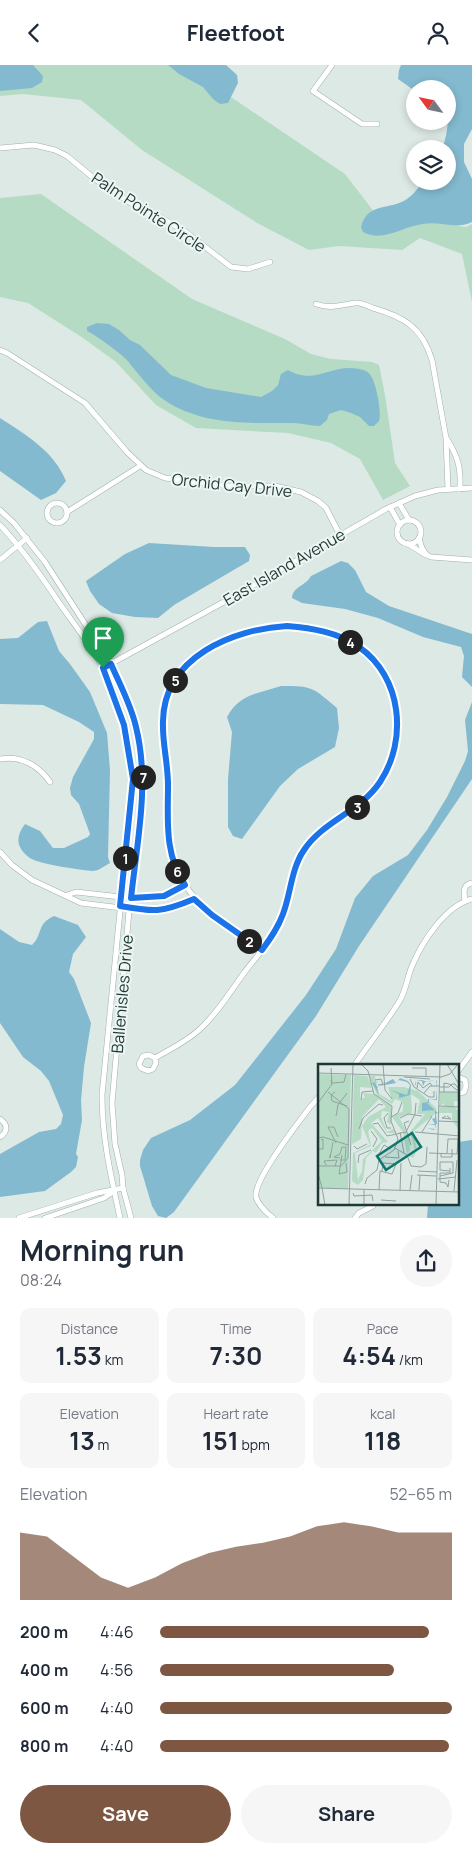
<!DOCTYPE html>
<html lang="en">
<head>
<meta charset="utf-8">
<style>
  :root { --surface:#fff; --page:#f6f6f7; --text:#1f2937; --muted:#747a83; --accent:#7e5743 }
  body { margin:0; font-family:Manrope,sans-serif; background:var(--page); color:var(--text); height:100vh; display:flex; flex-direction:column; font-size:19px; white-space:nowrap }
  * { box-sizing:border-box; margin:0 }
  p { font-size:16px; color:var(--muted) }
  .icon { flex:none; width:28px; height:28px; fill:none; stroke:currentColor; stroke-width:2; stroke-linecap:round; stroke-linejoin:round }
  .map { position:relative; height:1153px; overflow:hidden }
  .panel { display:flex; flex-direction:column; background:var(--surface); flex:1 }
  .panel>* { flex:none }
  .needle { width:32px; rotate:303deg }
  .fabs { position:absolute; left:406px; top:15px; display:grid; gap:10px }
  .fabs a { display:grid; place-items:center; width:50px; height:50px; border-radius:50%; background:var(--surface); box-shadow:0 2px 8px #0003; font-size:25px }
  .pin { position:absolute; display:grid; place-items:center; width:42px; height:42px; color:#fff; margin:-51px -21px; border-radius:50% 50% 50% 0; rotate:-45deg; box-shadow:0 0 5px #0007 }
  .pin .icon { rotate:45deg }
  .km { position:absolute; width:25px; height:25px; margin:-12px; border-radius:50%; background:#222; color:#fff; font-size:14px; line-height:25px; text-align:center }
  .round { display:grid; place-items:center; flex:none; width:52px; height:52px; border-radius:26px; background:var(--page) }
  .head { display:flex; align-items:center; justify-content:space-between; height:85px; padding:0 20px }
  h1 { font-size:28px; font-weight:700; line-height:38px }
  .stats { display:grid; grid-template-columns:repeat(3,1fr); gap:8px; height:85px; padding:5px 20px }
  .stats div { display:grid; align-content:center; border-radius:10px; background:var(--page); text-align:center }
  .stats b { font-size:25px; font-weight:700 }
  .stats small { font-size:14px; font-weight:400 }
  .stats p { font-size:14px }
  .chart { height:140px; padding:10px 20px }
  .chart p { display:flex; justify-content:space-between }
  .chart svg { width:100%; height:90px; margin-top:5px; fill:var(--accent); opacity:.7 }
  .primary-button { display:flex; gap:10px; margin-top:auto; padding:10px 20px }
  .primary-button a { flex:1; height:58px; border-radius:30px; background:var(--accent); color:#fff; font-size:20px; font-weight:700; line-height:58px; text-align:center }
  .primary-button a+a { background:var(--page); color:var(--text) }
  ul { padding:0 20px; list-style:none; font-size:16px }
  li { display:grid; grid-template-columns:80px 60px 1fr; align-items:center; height:38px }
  li i { height:12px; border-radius:6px; background:var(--accent) }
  header { display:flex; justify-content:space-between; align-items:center; height:65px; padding:0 20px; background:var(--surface); font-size:22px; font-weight:700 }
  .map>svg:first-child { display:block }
  .green { fill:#b5dbc5 }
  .water { fill:#84bacf }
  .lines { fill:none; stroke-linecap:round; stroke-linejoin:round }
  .minor-casing { stroke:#a0b0ad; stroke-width:6 }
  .minor { stroke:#fff; stroke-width:5 }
  .route-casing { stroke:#fff; stroke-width:10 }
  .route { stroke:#1a73e8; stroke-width:6 }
  .labels { text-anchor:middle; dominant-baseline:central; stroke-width:4; stroke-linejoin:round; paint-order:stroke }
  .street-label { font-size:16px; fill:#1f3835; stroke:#edf6f3 }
  .inset-road { fill:none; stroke:#91a29f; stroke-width:1 }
  .view { fill:#0f766e; fill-opacity:0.15; stroke:#0f766e; stroke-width:2.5 }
  .inset-edge { fill:none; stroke:#1f3835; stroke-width:2.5 }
</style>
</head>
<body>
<header><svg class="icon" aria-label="back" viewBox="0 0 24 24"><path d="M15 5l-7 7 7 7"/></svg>Fleetfoot<svg class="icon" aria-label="person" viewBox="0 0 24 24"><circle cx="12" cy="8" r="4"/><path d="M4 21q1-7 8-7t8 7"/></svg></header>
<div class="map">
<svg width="472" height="1153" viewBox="0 0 472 1153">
  <rect width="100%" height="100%" fill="#dde9e5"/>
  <!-- green -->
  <g class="green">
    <path d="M 0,0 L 181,0 L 191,5 L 345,109 L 375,148 L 466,162 L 472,159 L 472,237 L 462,189 L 420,173 L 402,185 L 339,181 L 309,185 L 257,158 L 142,85 L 81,35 L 23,29 L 0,31 Z"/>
    <path d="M 41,129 L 192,234 L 285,274 L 311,289 L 331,294 L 372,297 L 379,300 L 385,330 L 395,398 L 410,421 L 383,435 L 360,394 L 331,378 L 288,368 L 196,363 L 156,340 L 116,297 L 83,273 L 28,238 L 0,232 L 0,133 Z"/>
  </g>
  <!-- water -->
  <g class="water">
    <path d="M 0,0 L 33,0 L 43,11 L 42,17 L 32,23 L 0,26 Z"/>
    <path d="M 168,0 L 226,0 L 237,10 L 238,18 L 228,38 L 220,39 L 213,34 L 203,22 L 179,9 Z"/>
    <path d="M 401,0 L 472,0 L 472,64 L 464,79 L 464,97 L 472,114 L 472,157 C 455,165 441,156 423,159 C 403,161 383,178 363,167 L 361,162 C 368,136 390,146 407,134 C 413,130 419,122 424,116 L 448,116 L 448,84 L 442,84 C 450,64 448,45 448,24 L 415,24 L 415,26 L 398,14 L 399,5 Z"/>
    <path d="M 97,258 L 109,259 L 119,265 L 130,275 L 140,280 L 171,310 L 206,323 L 261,332 L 272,326 L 278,320 L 281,309 L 288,305 C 317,321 330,298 359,304 C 364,305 368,306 371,311 C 376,318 382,347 379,356 C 378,358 375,359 374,361 L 369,361 L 360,352 L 351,348 L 341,345 L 329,349 L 327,355 L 320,361 C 310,361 302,358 293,358 C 248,358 199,361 160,332 C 150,324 135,305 127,295 C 119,287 97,271 87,266 L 87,262 Z"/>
    <path d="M 0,353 C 26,370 54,386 66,416 L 56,428 L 41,435 L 0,406 Z"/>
    <path d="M 149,478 L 214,482 L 245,482 L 250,490 L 249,496 L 174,540 L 158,553 L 135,552 L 112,548 L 99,539 L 90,526 L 86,516 L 125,489 Z"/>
    <path d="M 341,496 L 348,498 L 355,505 L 366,527 L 389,541 L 472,569 L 472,622 L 462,612 L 464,591 L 461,582 L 423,572 L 378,553 L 345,544 L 302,538 L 292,533 C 293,521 306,521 311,511 Z"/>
    <path d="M 47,556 L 59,586 L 70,599 L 90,627 L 107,668 L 110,705 L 108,792 L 110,798 L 98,805 L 93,806 C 81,805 38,799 30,793 C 16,783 15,772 25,759 L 40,766 L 53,783 L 64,783 L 88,772 L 90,769 L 79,739 L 71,730 L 70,723 L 73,712 L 94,674 L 94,667 L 79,657 L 43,640 L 0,639 L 0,574 L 18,573 L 38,557 Z"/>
    <path d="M 281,621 C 313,621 312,622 337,643 L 339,663 L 335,682 L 298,704 L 280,721 L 242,774 L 233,771 L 228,762 L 228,714 L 232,667 L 227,652 C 239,629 257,629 281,621 Z"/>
    <path d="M 472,637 L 472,714 L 359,881 L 316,951 L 174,1147 L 166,1153 L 158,1151 L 152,1141 L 140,1101 L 140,1095 L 143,1085 L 151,1073 L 190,1055 L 235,1020 L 306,930 L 336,884 L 355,833 L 373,811 L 408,790 L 427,765 L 447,732 L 465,696 L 468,686 L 465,655 Z"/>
    <path d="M 54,851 L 78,860 L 86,872 L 73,889 L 69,907 L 74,914 L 91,958 L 84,1002 L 81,1035 L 82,1055 L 76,1089 L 78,1092 L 76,1102 L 71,1107 L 45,1126 L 0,1132 L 0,1089 L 39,1067 L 56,1064 L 61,1059 L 63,1050 L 49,1016 L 41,1006 L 23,992 L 0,958 L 0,864 L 19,877 L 32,880 C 43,870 36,859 54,851 Z"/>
    <path d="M 472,1075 L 472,1153 L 427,1153 L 428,1139 L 458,1139 L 458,1077 Z"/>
  </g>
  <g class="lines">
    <defs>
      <g id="minor">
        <path d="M 332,0 L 313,26 L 362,59 L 377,59"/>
        <path d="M 0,83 L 34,80 L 55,85 L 67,91 L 96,115 L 144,147 L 160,152 L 186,167 L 231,202 L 248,204 L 270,197"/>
        <path d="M 316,239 C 331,244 340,240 355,238 C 360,237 368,241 373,243 C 404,252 422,262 432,295 L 446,373 L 448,424"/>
        <path d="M 0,285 L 7,288 L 85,338 L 127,387 L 146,405 L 165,413 L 229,421 L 275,421 L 301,427 L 318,436 L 326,443 L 340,470"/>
        <path d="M 447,374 C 458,392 461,402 460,424"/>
        <circle cx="57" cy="448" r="10"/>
        <path d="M 399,438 L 409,455"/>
        <path d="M 390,442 L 400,460"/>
        <path d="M 0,445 L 14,458 L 45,497 L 111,599 L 126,630 L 136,661 L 140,680 L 143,727 L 129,846 L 112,1038 L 115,1079 L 122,1110 L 123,1123 L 131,1153"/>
        <path d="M 67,447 L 140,401"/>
        <circle cx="409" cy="467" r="12"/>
        <path d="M 0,460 C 22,483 40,509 58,536 C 73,558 91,580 103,603 C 121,637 128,676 133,714 L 102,1030 C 102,1074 111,1111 120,1153"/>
        <path d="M 419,473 C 421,481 423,489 431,492 L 472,495"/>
        <path d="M 408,479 L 426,490"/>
        <path d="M 0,495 L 27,473"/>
        <path d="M 103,603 L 233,532 L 386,444 L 415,431 L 438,425 L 472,423"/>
        <path d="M 0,694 C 21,690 39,701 50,717"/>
        <path d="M 0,787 L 12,800 L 32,815 L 81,838 L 154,847 L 175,843 L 195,834"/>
        <path d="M 67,830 L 76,827 L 121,832 L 164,831 L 185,820"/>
        <path d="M 465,836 C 464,828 462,820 472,818"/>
        <path d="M 155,993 L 149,990 L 143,991 L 139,999 L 141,1003 L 148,1006 L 153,1004 L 156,998 L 155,993 C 170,984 186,977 199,965 C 217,949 230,927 244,908 C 256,892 272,875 280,857 C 294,826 290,792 319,768 C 336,754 358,745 372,727 C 389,707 398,682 397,655 C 395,558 276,542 208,583 C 192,593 177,606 170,624 C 158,653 167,682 168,712 C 169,732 165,753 168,774 C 175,831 219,855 262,885"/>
        <path d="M 354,1001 C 369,979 385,959 399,937 C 406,926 407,913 412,901 C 422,877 445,841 472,834"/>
        <path d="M 458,1006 L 472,987"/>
        <path d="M 458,1012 L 465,1015 L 466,1021 L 464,1027 L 458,1029"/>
        <path d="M 0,1054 C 8,1059 8,1067 0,1072"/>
        <path d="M 19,1153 L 97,1128 L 123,1123"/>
        <path d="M 45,1153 L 104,1133 L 114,1126"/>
        <path d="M 273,1153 C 267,1148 258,1140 256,1132 C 253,1115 298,1058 310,1042 L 320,1031"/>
        <path d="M 355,1153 L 359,1148 L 373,1141"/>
      </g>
    </defs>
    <!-- minor casing -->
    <use href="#minor" class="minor-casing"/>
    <!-- minor -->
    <use href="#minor" class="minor"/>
  </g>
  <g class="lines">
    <defs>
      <path id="route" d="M 287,561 C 311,563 338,567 359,582 C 402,612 408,675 380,717 C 360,747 323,756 304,785 C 291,804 291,828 283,849 C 278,863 270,874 262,885 L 212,850 L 194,834 C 161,848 154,847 120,841 L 133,714 L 124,660 L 103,603 L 111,599 C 120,620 131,640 136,662 C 150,718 137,777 131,833 L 164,831 L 185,820 C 164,789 168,755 168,720 C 168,698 162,677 163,656 C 164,592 233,564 287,561 Z"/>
    </defs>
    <!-- route casing -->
    <use href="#route" class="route-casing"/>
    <!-- route -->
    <use href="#route" class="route"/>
  </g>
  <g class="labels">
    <!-- street labels -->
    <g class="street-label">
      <text transform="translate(149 147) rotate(33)">Palm Pointe Circle</text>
      <text transform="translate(232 420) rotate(6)">Orchid Cay Drive</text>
      <text transform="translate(284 502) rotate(-30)">East Island Avenue</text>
      <text transform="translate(122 929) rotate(-85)">Ballenisles Drive</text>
    </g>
  </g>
  <!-- overview -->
  <g transform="translate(318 999)">
    <rect width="141" height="141" fill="#dde9e5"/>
    <path d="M 0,10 L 33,11 L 30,125 L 0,124 ZM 36,11 L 49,12 L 53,20 L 53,24 L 42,23 L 42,36 L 47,33 L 45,29 L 56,30 L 73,41 L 73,61 L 69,58 L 71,48 L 64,47 L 63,53 L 69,68 L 75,65 L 78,69 L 69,69 L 60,54 L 53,59 L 70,78 L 64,79 L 58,89 L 55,87 L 48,94 L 45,116 L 40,121 L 34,117 L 35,89 L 52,81 L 44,62 L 50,53 L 68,43 L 61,35 L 44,53 L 43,75 L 34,80 ZM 54,64 L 64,77 L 45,95 L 44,107 L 40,116 L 37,89 L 53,82 L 50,67 ZM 51,12 L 57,12 L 61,30 L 74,37 L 70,23 L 86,23 L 100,27 L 118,44 L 118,49 L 96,67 L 99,87 L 95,94 L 91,92 L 97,87 L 92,68 L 107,50 L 99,50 L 102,36 L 93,30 L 94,49 L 81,53 L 91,73 L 92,86 L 89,90 L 85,68 L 74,53 L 85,47 L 85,38 L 77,35 L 74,40 L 59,31 ZM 122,28 L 141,28 L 141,37 L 136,37 L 136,42 L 126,42 L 126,39 L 122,42 ZM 122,43 L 137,43 L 141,49 L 141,66 L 134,56 L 134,49 L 121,49 Z" fill="#b5dbc5" fill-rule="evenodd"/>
    <path d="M 82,14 L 90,17 L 93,21 L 97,21 L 98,16 L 104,16 L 109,18 L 115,16 L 118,16 L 119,17 L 119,36 L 111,35 L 111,39 L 109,39 L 120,49 L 118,50 L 119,60 L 118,60 L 117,65 L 116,66 L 109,64 L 117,65 L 117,61 L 110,60 L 117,60 L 114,55 L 117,54 L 117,46 L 104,47 L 104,39 L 110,38 L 110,35 L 118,35 L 119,24 L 112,26 L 119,24 L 118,16 L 116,16 L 110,18 L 107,18 L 105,22 L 104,17 L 98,16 L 98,21 L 93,21 L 92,31 L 81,34 L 81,30 L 72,26 L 89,31 L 92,21 L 89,18 L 81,16 L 78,19 L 61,22 L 59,24 L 61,31 L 54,19 L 63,17 L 57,19 L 59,23 L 75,15 L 78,19 Z" fill="#84bacf"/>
    <path class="inset-road" d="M 43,0 L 50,7 L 56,30 L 74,42 L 73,57 L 80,75 L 76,86 L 61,96 L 59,106 L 49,114 L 47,120M 65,0 L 67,26 L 74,35M 129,0 L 142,22M 94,4 L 108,4 L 108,12M 0,9 L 123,13 L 132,10 L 140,0M 86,13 L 112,15M 92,15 L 96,23 L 111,33 L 116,33 L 116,27M 13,16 L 14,20 L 13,4M 57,16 L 63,15 L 65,20 L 60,21M 15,19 L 26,18 L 28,10M 122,23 L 131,23 L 134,20 L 137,20 L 141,25 L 139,26 L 136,24 L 133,21 L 131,20 L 126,19 L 126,28M 99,24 L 100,18 L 105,24 L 112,19 L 114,22M 17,28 L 13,31 L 14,37 L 29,42M 121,28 L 142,28M 106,29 L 112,22 L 122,22M 43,36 L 44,28 L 55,27M 0,39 L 14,20M 121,42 L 142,43M 70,49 L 66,54 L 69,64 L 73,64M 18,52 L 20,41 L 29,29M 128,52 L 124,54 L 133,55 L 129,52M 73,53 L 80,49 L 84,38M 82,54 L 90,50 L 104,52M 91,57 L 86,59 L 93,81M 120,57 L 142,58M 55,60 L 60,59 L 69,72 L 88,68 L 97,50 L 98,39M 41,65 L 45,54 L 61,40 L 65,41M 53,67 L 59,75 L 55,83M 82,68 L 86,89M 97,68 L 142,72M 104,68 L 114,52M 0,74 L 5,73 L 30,81M 18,79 L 10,63 L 16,63 L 20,73M 36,82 L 39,85 L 49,80M 77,84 L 89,91 L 93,102 L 103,103 L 108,100 L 109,83M 0,85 L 5,85 L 5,75 L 3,76M 111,89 L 139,90 L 140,75M 129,89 L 130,75 L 140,75M 61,90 L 66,81 L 73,85M 123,90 L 123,93 L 134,93 L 134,85M 12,91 L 12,94 L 15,78M 24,91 L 21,110 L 29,108 L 28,99M 67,93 L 81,94 L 80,87M 22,94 L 16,93 L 22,90 L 24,83 L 28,83M 22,96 L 27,96 L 28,83M 40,99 L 41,91 L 53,86M 8,101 L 6,97 L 19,96 L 17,102M 0,102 L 23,102 L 30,94 L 31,45 L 10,28M 100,107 L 119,108M 0,109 L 4,124M 99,111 L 118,112M 122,112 L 135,109 L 135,98 L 122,98 L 122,106 L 132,107M 120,115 L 138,113M 131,116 L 130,123 L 128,119 L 122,118 L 122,109 L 132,109 L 132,104M 0,124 L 142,128M 4,124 L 7,141M 61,126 L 62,107 L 74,110 L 78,100 L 65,99 L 64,107M 92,126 L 94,111M 101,126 L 102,111M 82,127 L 83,99M 136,127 L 139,96M 35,129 L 36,132 L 54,131 L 55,137M 63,136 L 78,137M 31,141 L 35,0M 46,141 L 46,125M 118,141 L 122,0"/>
    <path class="view" d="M 94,69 L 103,83 L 68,106 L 59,92 Z"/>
    <rect width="141" height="141" class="inset-edge"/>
  </g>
</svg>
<div class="fabs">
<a><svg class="needle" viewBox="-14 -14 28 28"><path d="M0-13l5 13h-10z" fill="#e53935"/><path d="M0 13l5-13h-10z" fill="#747a83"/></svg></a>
<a><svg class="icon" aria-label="layers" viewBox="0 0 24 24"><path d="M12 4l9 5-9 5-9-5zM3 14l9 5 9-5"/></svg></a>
</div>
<div class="pin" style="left:103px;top:603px;background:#1e9e55"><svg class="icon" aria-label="arrive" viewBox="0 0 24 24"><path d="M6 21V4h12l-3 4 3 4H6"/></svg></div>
<b class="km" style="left:125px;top:793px">1</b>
<b class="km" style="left:249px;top:876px">2</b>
<b class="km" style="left:357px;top:742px">3</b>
<b class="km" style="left:350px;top:577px">4</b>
<b class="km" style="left:175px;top:615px">5</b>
<b class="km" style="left:177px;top:806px">6</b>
<b class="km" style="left:143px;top:712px">7</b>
</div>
<section class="panel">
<div class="head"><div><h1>Morning run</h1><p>08:24</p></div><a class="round"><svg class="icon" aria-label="share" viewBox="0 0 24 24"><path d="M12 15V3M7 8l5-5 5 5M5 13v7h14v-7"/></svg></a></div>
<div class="stats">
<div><p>Distance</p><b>1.53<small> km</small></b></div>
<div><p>Time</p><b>7:30</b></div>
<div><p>Pace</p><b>4:54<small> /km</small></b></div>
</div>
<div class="stats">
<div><p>Elevation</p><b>13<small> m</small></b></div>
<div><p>Heart rate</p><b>151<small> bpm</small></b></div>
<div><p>kcal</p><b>118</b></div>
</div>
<div class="chart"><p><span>Elevation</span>52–65 m</p>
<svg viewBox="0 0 160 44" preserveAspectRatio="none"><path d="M0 44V11L10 13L20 23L30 33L40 38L50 33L60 26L70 21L80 18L90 16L100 13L110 8L120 6L130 8L140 11L150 11L160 11V44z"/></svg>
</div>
<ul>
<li><b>200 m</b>4:46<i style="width:92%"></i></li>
<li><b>400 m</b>4:56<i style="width:80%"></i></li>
<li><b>600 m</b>4:40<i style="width:100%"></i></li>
<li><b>800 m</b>4:40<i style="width:99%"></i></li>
</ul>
<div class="primary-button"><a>Save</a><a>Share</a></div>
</section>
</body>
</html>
